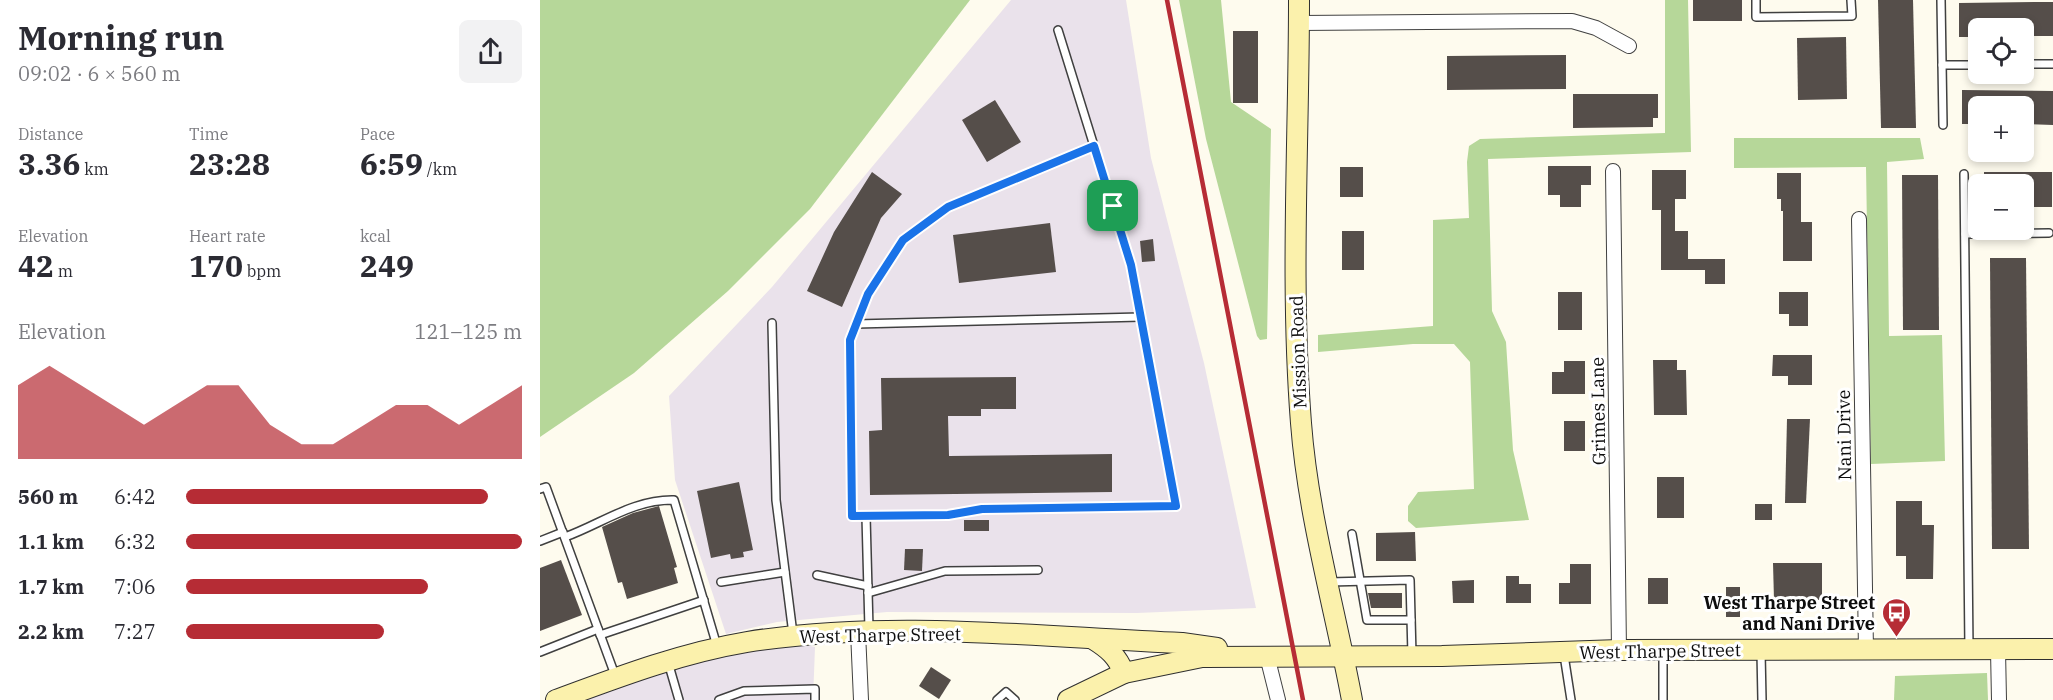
<!DOCTYPE html>
<html lang="en">
<head>
<meta charset="utf-8">
<style>
  :root { --surface:#fff; --page:#f2f2f3; --text:#2b2b33; --muted:#7c7c81; --accent:#b62c35 }
  body { margin:0; font-family:"IBM Plex Serif",serif; background:var(--page); color:var(--text); height:100vh; display:flex; flex-direction:column; font-size:22px; white-space:nowrap }
  * { box-sizing:border-box; margin:0 }
  p { font-size:20px; color:var(--muted) }
  .icon { flex:none; width:33px; height:33px; fill:none; stroke:currentColor; stroke-width:2; stroke-linecap:round; stroke-linejoin:round }
  .map { position:relative; flex:1; overflow:hidden }
  .drawer { display:flex; flex-direction:column; background:var(--surface); width:540px }
  .drawer>* { flex:none }
  .fabs { position:absolute; left:1428px; top:18px; display:grid; gap:12px }
  .fabs a { display:grid; place-items:center; width:66px; height:66px; border-radius:9px; background:var(--surface); box-shadow:0 3px 9px #0003; font-size:30px }
  .pin { position:absolute; display:grid; place-items:center; width:51px; height:51px; color:#fff; margin:-26px; border-radius:12px; box-shadow:0 3px 9px #0006 }
  .round { display:grid; place-items:center; flex:none; width:63px; height:63px; border-radius:9px; background:var(--page) }
  .head { display:flex; align-items:center; justify-content:space-between; height:102px; padding:0 18px }
  h1 { font-size:33px; font-weight:800; line-height:45px }
  .stats { display:grid; grid-template-columns:repeat(3,1fr); gap:9px; height:102px; padding:6px 18px }
  .stats div { display:grid; align-content:center }
  .stats b { font-size:30px; font-weight:800 }
  .stats small { font-size:16px; font-weight:400 }
  .stats p { font-size:16px }
  .chart { height:168px; padding:12px 18px }
  .chart p { display:flex; justify-content:space-between }
  .chart svg { width:100%; height:108px; margin-top:6px; fill:var(--accent); opacity:.7 }
  ul { padding:0 18px; list-style:none; font-size:20px }
  li { display:grid; grid-template-columns:96px 72px 1fr; align-items:center; height:45px }
  li i { height:15px; border-radius:8px; background:var(--accent) }
  main { display:flex; flex:1; min-height:0 }
  .map>svg:first-child { display:block }
  .industrial { fill:#eae2eb }
  .forest { fill:#b6d799 }
  .building { fill:#554e4a }
  .lines { fill:none; stroke-linecap:round; stroke-linejoin:round }
  .lane-casing { stroke:#404040; stroke-width:10 }
  .street-casing { stroke:#404040; stroke-width:16 }
  .secondary-casing { stroke:#2f2f2f; stroke-width:22 }
  .lane { stroke:#fff; stroke-width:7 }
  .street { stroke:#fff; stroke-width:14 }
  .secondary { stroke:#fbf1ac; stroke-width:20 }
  .rail { stroke:#b62c35; stroke-width:4.5 }
  .route-casing { stroke:#fff; stroke-width:12 }
  .route { stroke:#1a73e8; stroke-width:8 }
  .labels { text-anchor:middle; dominant-baseline:central; stroke-width:6; stroke-linejoin:round; paint-order:stroke }
  .street-label { font-size:18px; fill:#0d0d0d; stroke:#fff }
  .poi-label { font-size:18px; font-weight:bold; fill:#0d0d0d; stroke:#fff; text-anchor:end }
</style>
</head>
<body>
<main>
<section class="drawer">
<div class="head"><div><h1>Morning run</h1><p>09:02 · 6 × 560 m</p></div><a class="round"><svg class="icon" aria-label="share" viewBox="0 0 24 24"><path d="M12 15V3M7 8l5-5 5 5M5 13v7h14v-7"/></svg></a></div>
<div class="stats">
<div><p>Distance</p><b>3.36<small> km</small></b></div>
<div><p>Time</p><b>23:28</b></div>
<div><p>Pace</p><b>6:59<small> /km</small></b></div>
</div>
<div class="stats">
<div><p>Elevation</p><b>42<small> m</small></b></div>
<div><p>Heart rate</p><b>170<small> bpm</small></b></div>
<div><p>kcal</p><b>249</b></div>
</div>
<div class="chart"><p><span>Elevation</span>121–125 m</p>
<svg viewBox="0 0 160 44" preserveAspectRatio="none"><path d="M0 44V14L10 6L20 14L30 22L40 30L50 22L60 14L70 14L80 30L90 38L100 38L110 30L120 22L130 22L140 30L150 22L160 14V44z"/></svg>
</div>
<ul>
<li><b>560 m</b>6:42<i style="width:90%"></i></li>
<li><b>1.1 km</b>6:32<i style="width:100%"></i></li>
<li><b>1.7 km</b>7:06<i style="width:72%"></i></li>
<li><b>2.2 km</b>7:27<i style="width:59%"></i></li>
</ul>
</section>
<div class="map">
<svg width="1513" height="700" viewBox="0 0 1513 700">
  <rect width="100%" height="100%" fill="#fefbee"/>
  <!-- industrial -->
  <g class="industrial">
    <path d="M 471,0 L 586,0 L 611,158 L 664,363 L 716,608 L 597,613 L 347,612 L 237,622 L 186,634 L 135,480 L 129,396 L 232,287 Z"/>
    <path d="M 261,644 L 275,647 L 273,700 L 40,700 L 165,658 Z"/>
  </g>
  <!-- forest -->
  <g class="forest">
    <path d="M 0,0 L 430,0 L 270,209 L 188,291 L 94,373 L 0,437 Z"/>
    <path d="M 639,0 L 681,0 L 691,102 L 731,129 L 727,339 L 720,340 L 717,336 L 666,139 Z"/>
    <path d="M 1125,0 L 1148,0 L 1151,152 L 948,159 L 952,311 L 966,342 L 973,450 L 989,520 L 876,528 L 868,521 L 868,506 L 878,492 L 934,489 L 930,362 L 914,344 L 873,344 L 778,352 L 778,335 L 893,326 L 893,220 L 929,218 L 927,162 L 929,146 L 940,139 L 1125,133 Z"/>
    <path d="M 1194,138 L 1380,138 L 1384,159 L 1347,162 L 1349,336 L 1402,335 L 1405,461 L 1331,464 L 1326,167 L 1194,168 Z"/>
    <path d="M 1447,673 L 1448,700 L 1354,700 L 1355,676 Z"/>
  </g>
  <!-- building -->
  <g class="building">
    <rect x="1153" y="0" width="49" height="21"/>
    <path d="M 1338,0 L 1373,0 L 1376,128 L 1341,128 Z"/>
    <path d="M 1496,2 L 1513,2 L 1513,36 L 1484,36 L 1484,28 L 1438,28 L 1438,37 L 1419,37 L 1419,3 Z"/>
    <rect x="693" y="31" width="25" height="72"/>
    <path d="M 1306,37 L 1307,99 L 1258,100 L 1257,38 Z"/>
    <path d="M 1026,55 L 1026,89 L 907,90 L 907,56 Z"/>
    <path d="M 1422,90 L 1513,91 L 1513,125 L 1484,124 L 1484,106 L 1438,106 L 1438,124 L 1422,124 Z"/>
    <path d="M 1033,94 L 1118,94 L 1118,118 L 1113,118 L 1113,127 L 1033,128 Z"/>
    <path d="M 455,100 L 481,142 L 447,162 L 422,120 Z"/>
    <path d="M 1008,166 L 1051,166 L 1051,185 L 1041,185 L 1041,207 L 1020,207 L 1020,195 L 1008,195 Z"/>
    <rect x="800" y="167" width="23" height="30"/>
    <path d="M 1112,170 L 1146,170 L 1146,199 L 1135,199 L 1135,231 L 1148,231 L 1148,259 L 1185,259 L 1185,284 L 1165,284 L 1165,270 L 1121,270 L 1121,210 L 1112,210 Z"/>
    <path d="M 332,172 L 362,194 L 341,218 L 302,307 L 267,291 L 294,232 Z"/>
    <path d="M 1444,172 L 1512,172 L 1512,207 L 1484,207 L 1484,184 L 1444,184 Z"/>
    <path d="M 1237,173 L 1261,173 L 1261,222 L 1272,222 L 1272,261 L 1243,261 L 1243,211 L 1241,211 L 1241,199 L 1237,199 Z"/>
    <path d="M 1362,175 L 1398,175 L 1399,330 L 1363,330 Z"/>
    <path d="M 510,223 L 516,272 L 419,283 L 413,235 Z"/>
    <rect x="802" y="231" width="22" height="39"/>
    <path d="M 613,239 L 615,261 L 602,262 L 600,241 Z"/>
    <path d="M 1450,258 L 1486,258 L 1489,549 L 1452,549 Z"/>
    <rect x="1018" y="292" width="24" height="38"/>
    <path d="M 1239,292 L 1268,292 L 1268,326 L 1249,326 L 1249,314 L 1239,314 Z"/>
    <path d="M 1233,355 L 1272,355 L 1272,385 L 1248,385 L 1248,376 L 1232,376 Z"/>
    <path d="M 1113,360 L 1137,360 L 1137,370 L 1146,370 L 1147,415 L 1114,415 Z"/>
    <path d="M 1024,361 L 1045,361 L 1045,394 L 1012,394 L 1012,372 L 1024,372 Z"/>
    <path d="M 476,377 L 476,409 L 441,409 L 441,416 L 408,416 L 409,456 L 572,454 L 572,492 L 330,495 L 329,431 L 342,430 L 341,378 Z"/>
    <path d="M 1247,419 L 1270,419 L 1266,503 L 1245,503 Z"/>
    <rect x="1024" y="421" width="21" height="30"/>
    <rect x="1117" y="477" width="27" height="41"/>
    <path d="M 199,482 L 213,550 L 203,552 L 204,557 L 191,559 L 190,554 L 171,558 L 157,491 Z"/>
    <path d="M 1356,501 L 1382,501 L 1382,525 L 1394,525 L 1393,579 L 1366,579 L 1366,556 L 1356,556 Z"/>
    <rect x="1215" y="504" width="17" height="16"/>
    <path d="M 119,506 L 137,567 L 134,568 L 138,583 L 87,599 L 82,582 L 78,583 L 62,527 L 93,513 Z"/>
    <rect x="424" y="520" width="25" height="11"/>
    <path d="M 875,532 L 876,561 L 836,561 L 836,533 Z"/>
    <path d="M 365,549 L 383,549 L 382,571 L 364,570 Z"/>
    <path d="M 21,560 L 42,615 L 0,631 L 0,568 Z"/>
    <path d="M 1233,563 L 1282,563 L 1282,600 L 1234,600 Z"/>
    <path d="M 1030,564 L 1051,564 L 1051,604 L 1019,604 L 1019,583 L 1030,583 Z"/>
    <path d="M 966,576 L 979,576 L 979,584 L 991,584 L 991,603 L 966,603 Z"/>
    <rect x="1108" y="578" width="20" height="26"/>
    <path d="M 934,580 L 934,603 L 913,603 L 912,581 Z"/>
    <rect x="1186" y="587" width="14" height="30"/>
    <path d="M 828,593 L 862,593 L 862,608 L 831,608 Z"/>
    <path d="M 391,667 L 411,680 L 399,699 L 379,686 Z"/>
  </g>
  <g class="lines">
    <defs>
      <g id="lane">
        <path d="M 1216,0 L 1216,17 L 1312,16 L 1311,0"/>
        <path d="M 1401,0 L 1403,125"/>
        <path d="M 518,30 L 591,265 L 636,506 L 442,509 L 408,515 L 312,516 L 310,340 L 328,294 L 363,240 L 408,207 L 554,146"/>
        <path d="M 1484,64 L 1513,64"/>
        <path d="M 1402,65 L 1438,65"/>
        <path d="M 1424,174 L 1429,649"/>
        <path d="M 1425,234 L 1509,233"/>
        <path d="M 232,323 L 236,500 L 253,634"/>
        <path d="M 316,324 L 601,317"/>
        <path d="M 0,489 L 6,487 L 75,675"/>
        <path d="M 326,516 L 329,629"/>
        <path d="M 812,534 L 827,620 L 871,620"/>
        <path d="M 25,537 C 61,524 94,499 134,500 L 177,646"/>
        <path d="M 0,541 L 23,532"/>
        <path d="M 277,575 L 328,586"/>
        <path d="M 181,582 L 245,572"/>
        <path d="M 789,582 L 870,580 L 872,655"/>
        <path d="M 328,593 L 405,571 L 498,570"/>
        <path d="M 60,635 L 164,600"/>
        <path d="M 0,652 L 58,629"/>
        <path d="M 1221,652 L 1222,700"/>
        <path d="M 1123,653 L 1123,700"/>
        <path d="M 1024,655 L 1031,700"/>
        <path d="M 128,662 L 139,700"/>
        <path d="M 179,700 L 204,691 L 275,689 L 275,700"/>
        <path d="M 457,700 L 466,692 L 475,700"/>
      </g>
      <g id="street">
        <path d="M 759,23 L 1032,21 L 1056,28 L 1089,46"/>
        <path d="M 1073,171 L 1079,650"/>
        <path d="M 1319,219 L 1326,650"/>
        <path d="M 318,632 L 321,700"/>
        <path d="M 1458,650 L 1459,700"/>
        <path d="M 727,656 L 738,700"/>
      </g>
      <g id="secondary">
        <path d="M 759,0 C 759,141 750,282 761,423 C 768,516 795,609 812,700"/>
        <path d="M 553,639 C 569,649 577,656 584,673"/>
        <path d="M 16,700 C 78,677 141,653 207,642 C 350,619 498,637 642,643 L 677,648"/>
        <path d="M 528,700 L 584,673 L 662,657 L 902,656 L 1079,650 L 1513,649"/>
      </g>
    </defs>
    <!-- lane casing -->
    <use href="#lane" class="lane-casing"/>
    <!-- street casing -->
    <use href="#street" class="street-casing"/>
    <!-- secondary casing -->
    <use href="#secondary" class="secondary-casing"/>
    <!-- lane -->
    <use href="#lane" class="lane"/>
    <!-- street -->
    <use href="#street" class="street"/>
    <!-- secondary -->
    <use href="#secondary" class="secondary"/>
    <!-- rail -->
    <path class="rail" d="M 627,0 L 763,700"/>
  </g>
  <g class="lines">
    <defs>
      <path id="route" d="M 554,146 L 591,265 L 636,506 L 442,509 L 408,515 L 312,516 L 310,340 L 328,294 L 363,240 L 408,207 Z"/>
    </defs>
    <!-- route casing -->
    <use href="#route" class="route-casing"/>
    <!-- route -->
    <use href="#route" class="route"/>
  </g>
  <!-- icons -->
  <defs>
    <symbol id="bus-pin" viewBox="-11 -11 22 30"><path d="M0 17L-7.5 6A9.5 9.5 0 1 1 7.5 6Z" fill="#b62c35" stroke="#fff"/><path d="M-5-6H5V4H4V6H2V4H-2V6H-4V4H-5ZM-3.5-4V0h7V-4ZM-3.5 1.2v1.5H-2V1.2ZM2 1.2v1.5H3.5V1.2Z" fill="#fff"/></symbol>
  </defs>
  <g fill-rule="evenodd">
    <use href="#bus-pin" x="1340" y="596" width="33" height="45"/>
  </g>
  <g class="labels">
    <!-- street labels -->
    <g class="street-label">
      <text transform="translate(758 352) rotate(-92)">Mission Road</text>
      <text transform="translate(1058 411) rotate(-91)">Grimes Lane</text>
      <text transform="translate(1304 435) rotate(-91)">Nani Drive</text>
      <text transform="translate(340 635) rotate(-1)">West Tharpe Street</text>
      <text transform="translate(1120 651) rotate(-1)">West Tharpe Street</text>
    </g>
    <!-- poi labels -->
    <g class="poi-label">
      <text x="1335" y="602">West Tharpe Street<tspan x="1335" dy="21">and Nani Drive</tspan></text>
    </g>
  </g>
</svg>
<div class="fabs">
<a><svg class="icon" aria-label="locate" viewBox="0 0 24 24"><circle cx="12" cy="12" r="6"/><path d="M12 2v4M12 18v4M2 12h4M18 12h4"/></svg></a>
<a>+</a>
<a>−</a>
</div>
<div class="pin" style="left:573px;top:206px;background:#1e9e55"><svg class="icon" aria-label="arrive" viewBox="0 0 24 24"><path d="M6 21V4h12l-3 4 3 4H6"/></svg></div>
</div>
</main>
</body>
</html>
